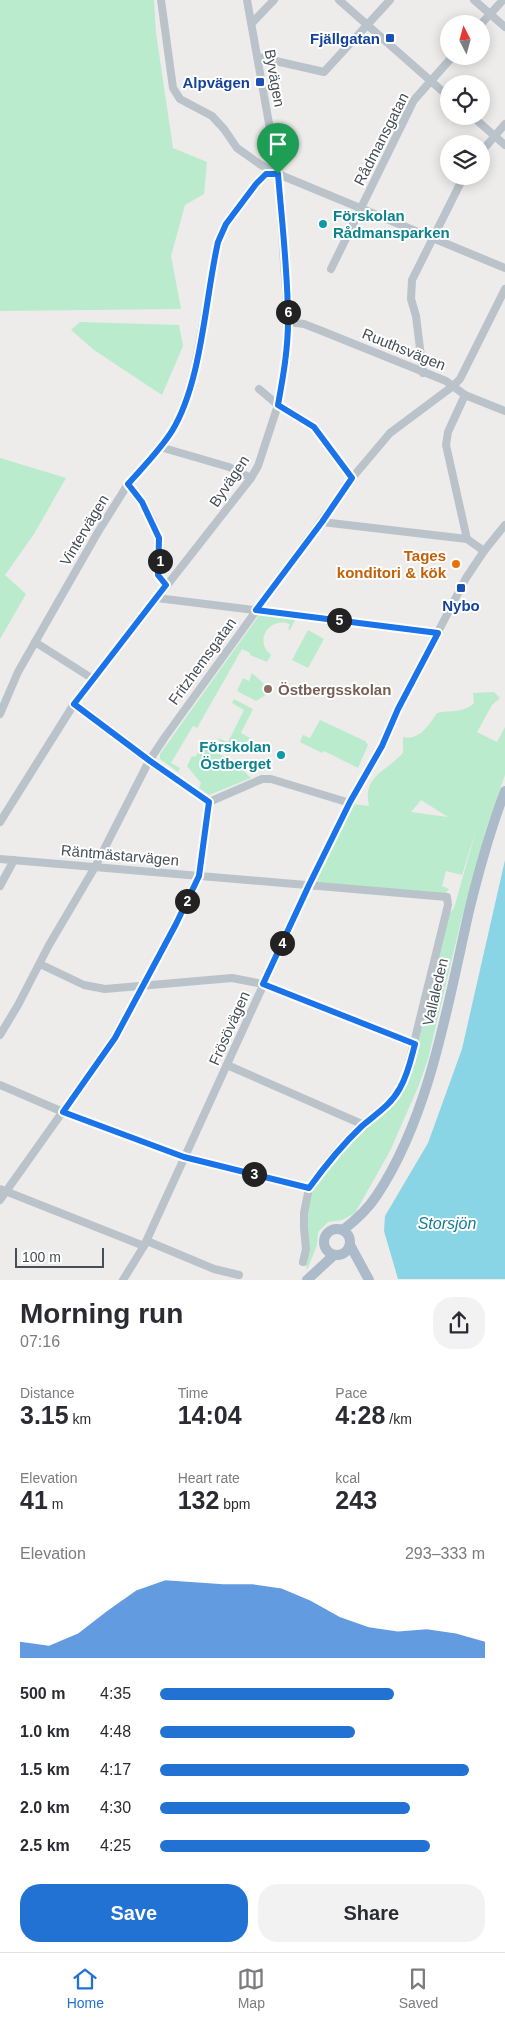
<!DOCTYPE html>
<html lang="en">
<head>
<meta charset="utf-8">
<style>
  :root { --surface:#fff; --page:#f2f2f3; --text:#2b2b33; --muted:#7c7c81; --line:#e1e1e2; --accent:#2172d2 }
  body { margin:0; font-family:Arial,sans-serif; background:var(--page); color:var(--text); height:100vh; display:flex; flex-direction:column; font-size:19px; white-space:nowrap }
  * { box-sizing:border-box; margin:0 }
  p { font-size:16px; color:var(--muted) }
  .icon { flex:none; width:28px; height:28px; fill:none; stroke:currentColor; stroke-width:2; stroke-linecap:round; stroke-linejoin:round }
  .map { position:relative; height:1280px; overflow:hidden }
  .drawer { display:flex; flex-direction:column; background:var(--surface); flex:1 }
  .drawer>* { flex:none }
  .needle { width:32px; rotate:354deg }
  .buttons { position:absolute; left:440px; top:15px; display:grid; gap:10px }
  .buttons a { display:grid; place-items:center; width:50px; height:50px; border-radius:50%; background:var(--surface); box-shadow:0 2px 12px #0003; font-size:25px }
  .scale { position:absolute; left:15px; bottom:12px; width:89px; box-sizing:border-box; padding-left:5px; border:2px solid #454f57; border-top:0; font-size:14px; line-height:18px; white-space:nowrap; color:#454f57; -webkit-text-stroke:4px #fff; paint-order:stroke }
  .pin { position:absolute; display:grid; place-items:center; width:42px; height:42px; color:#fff; margin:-51px -21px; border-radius:50% 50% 50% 0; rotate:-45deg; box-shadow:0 0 5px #0007 }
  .pin .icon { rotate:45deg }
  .km { position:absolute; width:25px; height:25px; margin:-12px; border-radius:50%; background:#222; color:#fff; font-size:14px; line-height:25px; text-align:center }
  .round { display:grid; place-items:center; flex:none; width:52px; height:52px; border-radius:20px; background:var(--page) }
  .overview { display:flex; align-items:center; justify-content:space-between; height:85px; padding:0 20px }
  h1 { font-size:28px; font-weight:800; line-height:38px }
  .stats { display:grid; grid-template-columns:repeat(3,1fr); gap:8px; height:85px; padding:5px 20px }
  .stats div { display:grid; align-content:center }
  .stats b { font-size:25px; font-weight:800 }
  .stats small { font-size:14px; font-weight:400 }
  .stats p { font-size:14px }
  .chart { height:140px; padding:10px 20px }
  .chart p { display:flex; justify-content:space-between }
  .chart svg { width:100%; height:90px; margin-top:5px; fill:var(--accent); opacity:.7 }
  .button { display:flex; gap:10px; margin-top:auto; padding:10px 20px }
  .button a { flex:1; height:58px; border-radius:20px; background:var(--accent); color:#fff; font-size:20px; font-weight:800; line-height:58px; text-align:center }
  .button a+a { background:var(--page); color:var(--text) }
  ul { padding:0 20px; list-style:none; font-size:16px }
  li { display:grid; grid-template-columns:80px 60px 1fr; align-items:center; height:38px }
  li i { height:12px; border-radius:6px; background:var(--accent) }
  .menu { display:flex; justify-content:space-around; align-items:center; height:70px; border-top:1px solid var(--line); background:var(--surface); font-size:14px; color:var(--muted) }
  .menu a { display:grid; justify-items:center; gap:2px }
  .menu .active { color:var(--accent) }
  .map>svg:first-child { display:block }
  .green { fill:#baebcc; fill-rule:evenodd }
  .water { fill:#89d5e6 }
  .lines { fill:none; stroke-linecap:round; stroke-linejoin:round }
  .minor { stroke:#bac3ca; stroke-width:8 }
  .major { stroke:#abbbca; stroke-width:10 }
  .route-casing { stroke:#fff; stroke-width:10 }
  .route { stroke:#1a73e8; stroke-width:6 }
  .transit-dot { fill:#1a4fb4; stroke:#fff; stroke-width:2 }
  .culture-dot { fill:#0f9aa8; stroke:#fff; stroke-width:2 }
  .food-dot { fill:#e8710a; stroke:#fff; stroke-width:2 }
  .education-dot { fill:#8d6e63; stroke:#fff; stroke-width:2 }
  .labels { text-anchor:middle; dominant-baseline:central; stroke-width:4; stroke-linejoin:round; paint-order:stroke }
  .transit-label { font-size:15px; font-weight:bold; fill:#164399; stroke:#fff; text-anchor:end }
  .street-label { font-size:15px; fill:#454f57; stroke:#fff }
  .culture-label { font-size:15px; font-weight:bold; fill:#0d838f; stroke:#fff; text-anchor:start }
  .food-label { font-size:15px; font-weight:bold; fill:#c56008; stroke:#fff; text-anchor:end }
  .education-label { font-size:15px; font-weight:bold; fill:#785e54; stroke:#fff; text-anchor:start }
  .water-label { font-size:16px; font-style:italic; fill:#127d96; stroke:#fff }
</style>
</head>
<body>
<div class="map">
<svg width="505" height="1280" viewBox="0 0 505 1280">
  <rect width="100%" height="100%" fill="#eeebeb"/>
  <!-- green -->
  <g class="green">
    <path d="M 0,0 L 154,0 L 156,33 L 173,148 L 207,162 L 204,194 L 185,205 L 171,256 L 181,309 L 0,311 Z"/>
    <path d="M 80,322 L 179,325 L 183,346 L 162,395 L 94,350 L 71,330 Z"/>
    <path d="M 0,458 L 66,478 L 34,534 L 5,575 L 26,594 L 0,639 Z"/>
    <path d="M 260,614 L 296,618 L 290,630 L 288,629 L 290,624 C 270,616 253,640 271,655 L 267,662 L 250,655 L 250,653 L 242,649 L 197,728 L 193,726 L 171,763 L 180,768 L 178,772 L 160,759 L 160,754 Z"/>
    <path d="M 308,630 L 324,639 L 308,668 L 292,660 Z"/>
    <path d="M 252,673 L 263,683 L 267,691 L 264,696 L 256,701 L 237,691 L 243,678 L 249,681 Z"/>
    <path d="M 494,692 L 500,698 L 492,705 L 477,732 L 497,742 L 505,727 L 505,775 L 486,829 L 461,921 L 428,1059 L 419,1085 L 390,1151 L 355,1213 L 342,1220 L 328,1222 L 318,1232 L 317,1245 L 307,1270 L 306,1266 L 305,1221 L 312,1189 L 339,1154 L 403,1088 L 412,1068 L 449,914 L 454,908 L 477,827 L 462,875 L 446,871 L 442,886 L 449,889 L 444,895 L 313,884 L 353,804 L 369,806 C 362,776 387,771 403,753 L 403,737 C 419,741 429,725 437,713 C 451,710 464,713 474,703 L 473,693 ZM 421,800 L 448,817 L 411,812 Z"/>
    <path d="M 234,699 L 253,709 L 241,733 L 250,738 L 245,744 L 234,750 L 224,745 L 217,738 L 228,742 L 244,710 L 232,703 Z"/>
    <path d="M 320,720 L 365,741 L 368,745 L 358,768 L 324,751 L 322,753 L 300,742 L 303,735 L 310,738 Z"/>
    <path d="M 204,744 L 238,766 L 251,778 L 209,795 L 199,788 L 201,783 L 187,766 L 192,756 L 195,757 Z"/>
  </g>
  <!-- water -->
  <path class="water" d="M 505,860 L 505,1279 L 398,1279 L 384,1231 L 385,1216 L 428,1143 L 462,1049 Z"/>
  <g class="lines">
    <!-- minor -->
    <g class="minor">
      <path d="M 161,0 L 173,88 L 180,99 L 212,116 L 224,129 L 237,148 L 261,165 L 278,174 L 505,268"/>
      <path d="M 339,0 L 449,97"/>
      <path d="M 474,0 L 505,27"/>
      <path d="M 252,23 L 274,0"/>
      <path d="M 481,24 L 503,0"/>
      <path d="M 258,57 L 324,72 L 390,0"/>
      <path d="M 472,116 L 505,145"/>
      <path d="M 481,152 L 505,124"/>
      <path d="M 331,269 L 414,100 L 453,56"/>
      <path d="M 288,322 L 304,324 L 322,331 L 446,381 L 465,395 L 505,411"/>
      <path d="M 423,373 L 416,316 L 411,299 L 412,280 L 464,176"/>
      <path d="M 259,389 L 278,405 L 314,427 L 352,478"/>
      <path d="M 465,395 L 448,432 L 446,445 L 467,539 L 484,551"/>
      <path d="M 160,447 L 229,467 L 251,478"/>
      <path d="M 128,484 C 142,501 158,523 160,547 C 161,556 159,565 158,575 L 166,585"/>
      <path d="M 322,522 L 467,539"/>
      <path d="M 157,598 L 438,633"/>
      <path d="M 35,642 L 93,679"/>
      <path d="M 74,704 L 149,761 L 209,802 L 262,779 L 271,779 L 350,803"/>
      <path d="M 0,714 L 18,672 L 98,532 L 128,484 L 154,455 L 172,431 L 182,411 L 193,377 L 218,242 L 226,224 L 257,183 L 266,174 L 278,174"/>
      <path d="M 0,822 L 74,704 L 251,478 L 258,466 L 278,405 L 286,359 L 288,322 L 278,174 L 247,0"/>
      <path d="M 0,859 L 447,897 L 448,905 L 407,1071 L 400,1089 L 385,1108 L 364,1125 L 336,1152 L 309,1188 L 304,1213 L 304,1228 L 306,1249 L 303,1262"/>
      <path d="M 0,886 L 14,860"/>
      <path d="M 40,964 L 84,985 L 105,989 L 232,978 L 263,984 L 415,1044"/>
      <path d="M 0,1035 L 18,1005 L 49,945 L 95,867 L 149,761 L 165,737 L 352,478 L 390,433 L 453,386 L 460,379 L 505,289"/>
      <path d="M 227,1065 L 364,1125"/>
      <path d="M 0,1085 L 63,1112 L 184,1157 L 309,1188"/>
      <path d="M 0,1189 L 144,1246"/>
      <path d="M 0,1200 L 115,1038 L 176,924 L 199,876 L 209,802"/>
      <path d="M 147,1241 L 214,1269 L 239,1275"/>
      <path d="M 123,1280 L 144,1246 L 309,885 L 350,803 L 382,746 L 398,709 L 466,578 L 484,551 L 505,525"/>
    </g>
    <!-- major -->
    <g class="major">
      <circle cx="337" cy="1242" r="13"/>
      <path d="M 343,1230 C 356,1220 368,1209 377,1195 C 430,1115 448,1003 469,911 C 479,870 490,830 505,791"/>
      <path d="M 350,1245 L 369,1280"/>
      <path d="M 307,1280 L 334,1255"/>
    </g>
  </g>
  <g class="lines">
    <defs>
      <path id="route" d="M 266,174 L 278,174 C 282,223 288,272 288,321 C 288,350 283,377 278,405 L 314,427 L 352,478 L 322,522 L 256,610 L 438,633 L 398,709 L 382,746 L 350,802 L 309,885 L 263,984 L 415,1044 C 411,1059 408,1074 400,1088 C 391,1105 376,1114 362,1126 C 342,1145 325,1166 309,1188 L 184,1157 L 63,1112 L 115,1038 L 176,924 L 199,876 L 209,802 L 150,761 L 74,704 L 166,585 L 158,575 L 159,538 L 142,502 L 128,484 C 143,467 160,450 172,431 C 202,382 205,299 218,242 L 226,224 L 256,184 Z"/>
    </defs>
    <!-- route casing -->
    <use href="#route" class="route-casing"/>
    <!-- route -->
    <use href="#route" class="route"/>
  </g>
  <!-- markers -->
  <g class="transit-dot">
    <rect x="385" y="33" width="10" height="10" rx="2.5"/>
    <rect x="255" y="77" width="10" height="10" rx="2.5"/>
    <rect x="456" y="583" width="10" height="10" rx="2.5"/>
  </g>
  <g class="culture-dot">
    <circle cx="323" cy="224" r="5"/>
    <circle cx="281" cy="755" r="5"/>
  </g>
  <circle class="food-dot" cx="456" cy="564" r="5"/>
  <circle class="education-dot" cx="268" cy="689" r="5"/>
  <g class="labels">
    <!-- transit labels -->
    <g class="transit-label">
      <text x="380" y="38">Fjällgatan</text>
      <text x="250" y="82">Alpvägen</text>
      <text x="461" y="605" text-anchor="middle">Nybo</text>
    </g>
    <!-- street labels -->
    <g class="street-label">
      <text transform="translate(275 78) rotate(80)">Byvägen</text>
      <text transform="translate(381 139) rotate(-63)">Rådmansgatan</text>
      <text transform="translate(404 349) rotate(22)">Ruuthsvägen</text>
      <text transform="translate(229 481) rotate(-56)">Byvägen</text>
      <text transform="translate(84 530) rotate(-59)">Vintervägen</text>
      <text transform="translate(202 661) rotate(-54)">Fritzhemsgatan</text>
      <text transform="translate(120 855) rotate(5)">Räntmästarvägen</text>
      <text transform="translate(435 992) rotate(-77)">Vallaleden</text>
      <text transform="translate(229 1028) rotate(-66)">Frösövägen</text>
    </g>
    <!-- culture labels -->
    <g class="culture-label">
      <text x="333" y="215">Förskolan<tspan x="333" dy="17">Rådmansparken</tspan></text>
      <text x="271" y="746" text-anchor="end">Förskolan<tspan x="271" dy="17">Östberget</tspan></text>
    </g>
    <!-- food labels -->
    <g class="food-label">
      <text x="446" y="555">Tages<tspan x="446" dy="17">konditori &amp; kök</tspan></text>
    </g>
    <!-- education labels -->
    <g class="education-label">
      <text x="278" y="689">Östbergsskolan</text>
    </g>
    <!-- water labels -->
    <g class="water-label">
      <text x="447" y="1223">Storsjön</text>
    </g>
  </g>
</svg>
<div class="buttons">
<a><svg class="needle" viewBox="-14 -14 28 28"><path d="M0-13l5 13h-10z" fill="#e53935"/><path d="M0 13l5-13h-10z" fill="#7c7c81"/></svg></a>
<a><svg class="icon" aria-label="locate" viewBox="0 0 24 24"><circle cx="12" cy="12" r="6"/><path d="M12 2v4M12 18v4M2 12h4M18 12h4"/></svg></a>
<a><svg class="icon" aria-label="layers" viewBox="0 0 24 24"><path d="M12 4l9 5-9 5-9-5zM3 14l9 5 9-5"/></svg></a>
</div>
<div class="scale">100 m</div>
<div class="pin" style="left:278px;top:174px;background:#1e9e55"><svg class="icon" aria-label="arrive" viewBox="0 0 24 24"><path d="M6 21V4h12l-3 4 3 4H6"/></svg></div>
<b class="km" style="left:160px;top:561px">1</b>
<b class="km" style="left:187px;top:901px">2</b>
<b class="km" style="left:254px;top:1174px">3</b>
<b class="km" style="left:282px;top:943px">4</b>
<b class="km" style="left:339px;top:620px">5</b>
<b class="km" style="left:288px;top:312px">6</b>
</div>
<section class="drawer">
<div class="overview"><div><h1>Morning run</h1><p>07:16</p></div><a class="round"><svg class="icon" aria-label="share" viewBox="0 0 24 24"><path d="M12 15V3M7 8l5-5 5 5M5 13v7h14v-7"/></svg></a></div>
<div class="stats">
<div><p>Distance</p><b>3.15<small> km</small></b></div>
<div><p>Time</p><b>14:04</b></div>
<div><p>Pace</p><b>4:28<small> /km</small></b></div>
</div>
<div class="stats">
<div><p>Elevation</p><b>41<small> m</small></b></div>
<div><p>Heart rate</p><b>132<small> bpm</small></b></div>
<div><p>kcal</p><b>243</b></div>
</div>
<div class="chart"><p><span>Elevation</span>293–333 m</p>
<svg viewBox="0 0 160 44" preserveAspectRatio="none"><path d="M0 44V36L10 38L20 32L30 21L40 11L50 6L60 7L70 8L80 8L90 10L100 16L110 24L120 29L130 31L140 30L150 32L160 36V44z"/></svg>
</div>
<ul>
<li><b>500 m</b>4:35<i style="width:72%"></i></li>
<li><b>1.0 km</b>4:48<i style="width:60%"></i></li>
<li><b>1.5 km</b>4:17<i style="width:95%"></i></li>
<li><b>2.0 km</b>4:30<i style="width:77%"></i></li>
<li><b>2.5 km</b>4:25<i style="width:83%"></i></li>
</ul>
<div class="button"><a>Save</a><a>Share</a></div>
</section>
<nav class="menu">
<a class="active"><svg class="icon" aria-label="home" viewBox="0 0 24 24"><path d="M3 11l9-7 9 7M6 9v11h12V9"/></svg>Home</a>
<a><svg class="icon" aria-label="map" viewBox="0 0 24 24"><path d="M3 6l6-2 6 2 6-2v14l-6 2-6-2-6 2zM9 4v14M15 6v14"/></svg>Map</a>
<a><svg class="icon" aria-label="saved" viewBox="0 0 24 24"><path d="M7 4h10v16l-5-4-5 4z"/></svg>Saved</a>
</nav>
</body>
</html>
